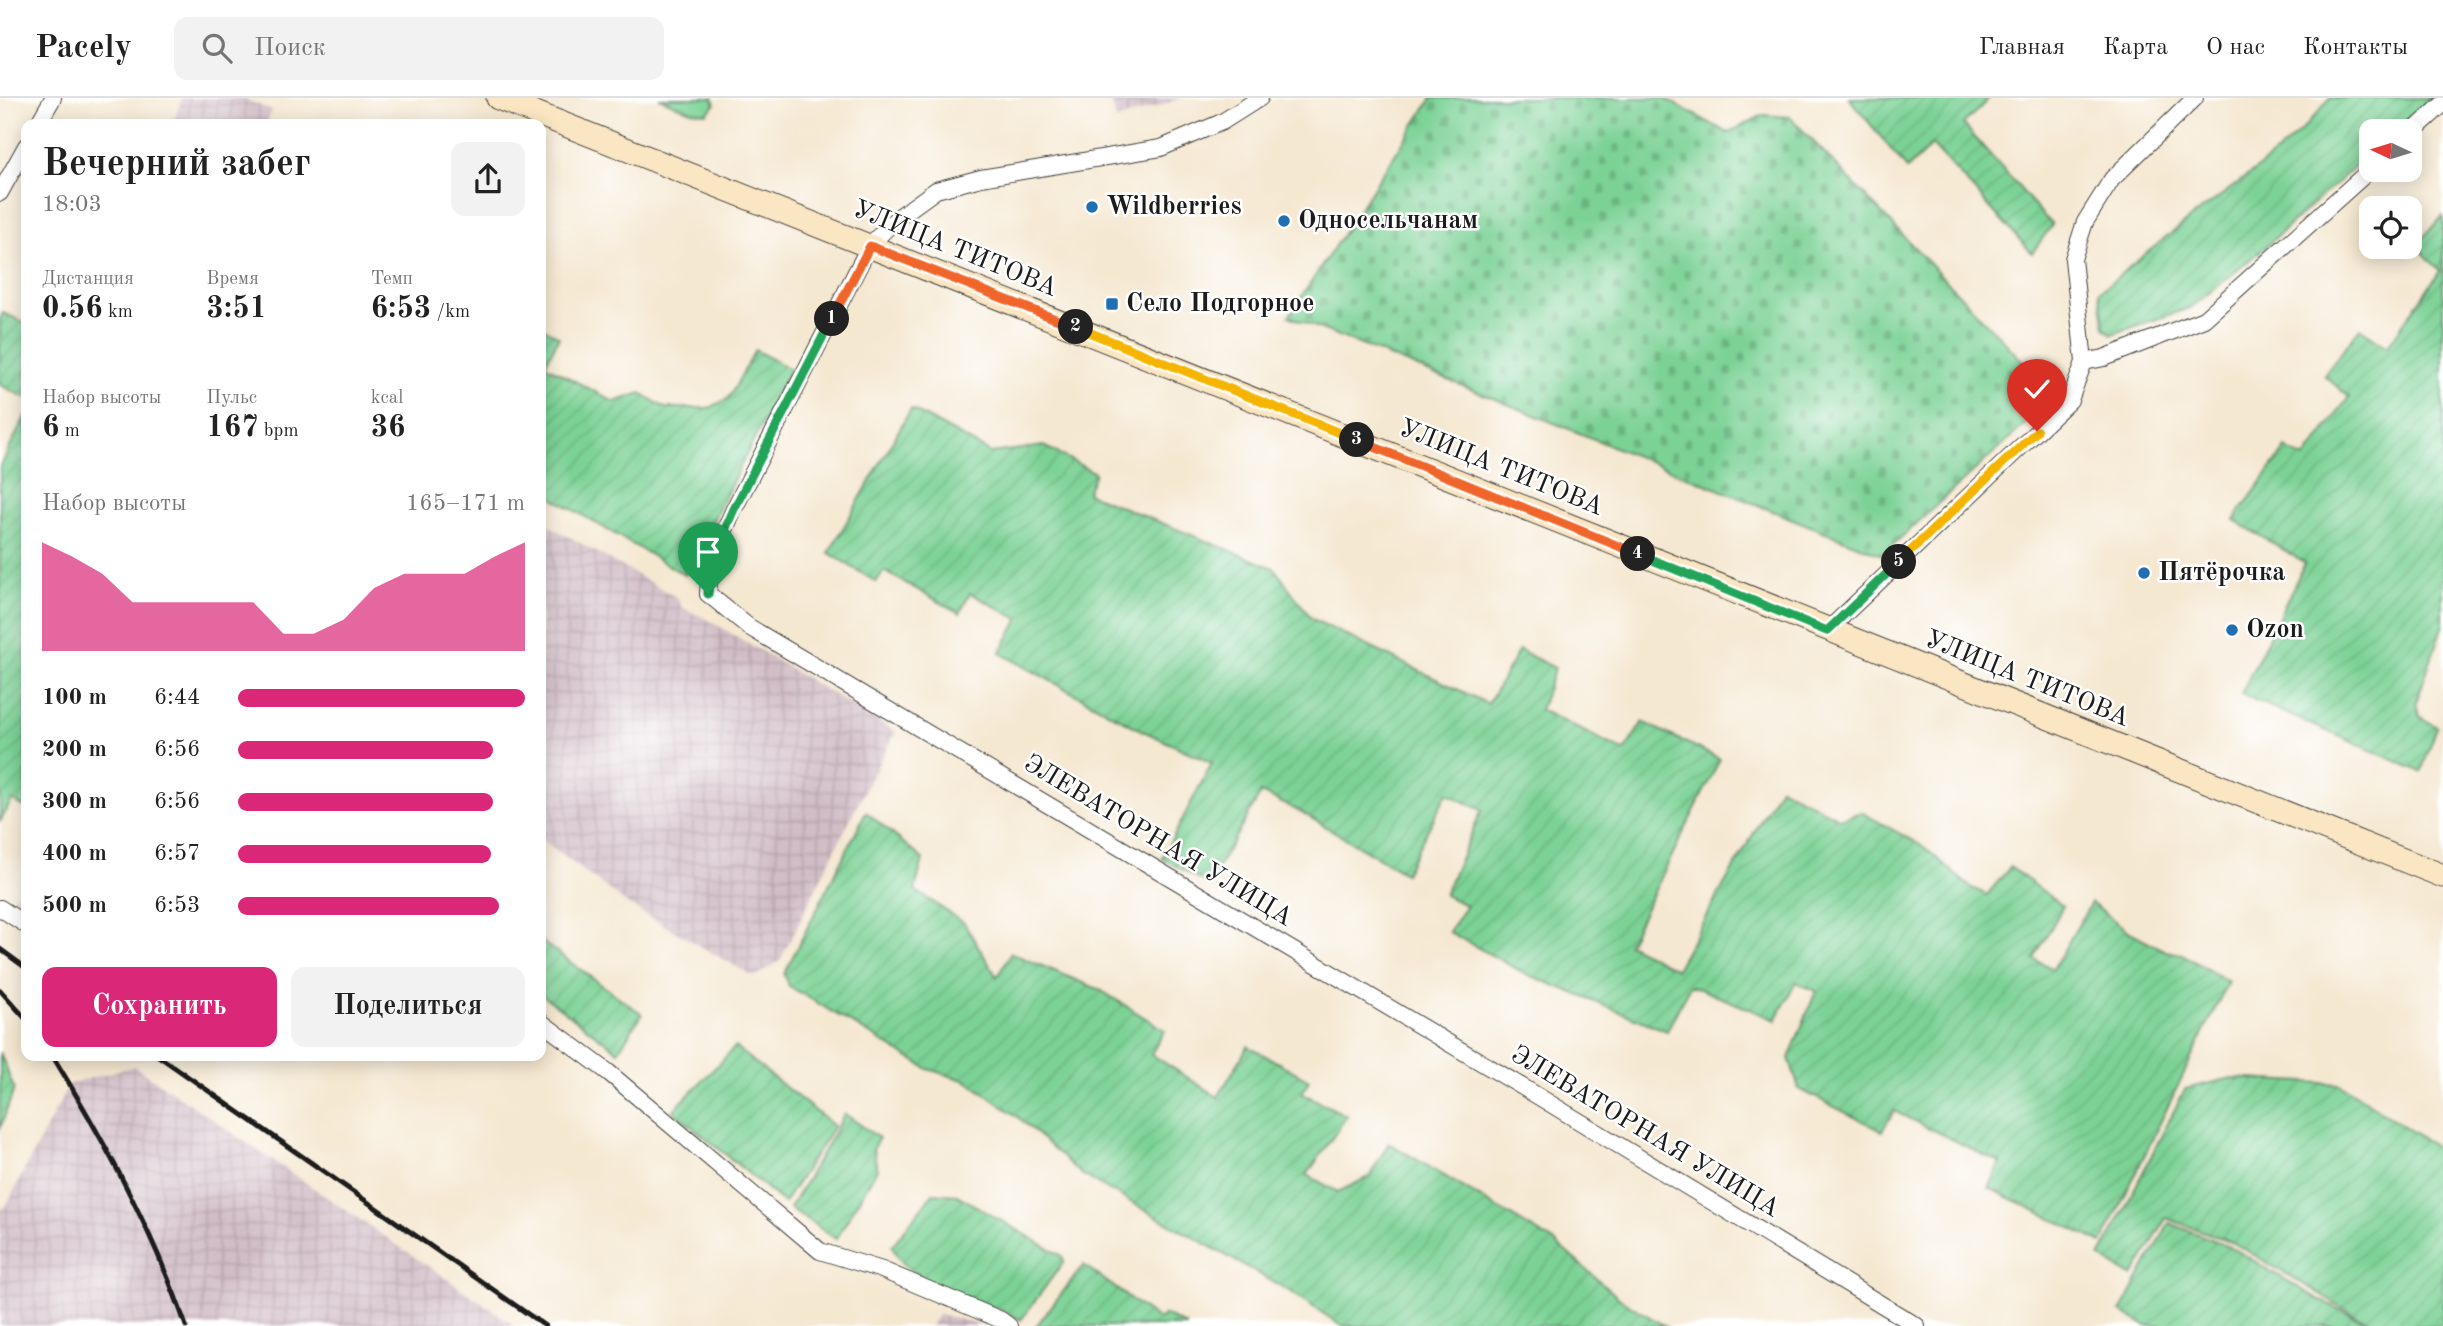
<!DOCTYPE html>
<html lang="ru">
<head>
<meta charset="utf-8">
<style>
  :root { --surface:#fff; --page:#f2f2f2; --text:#222; --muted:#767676; --line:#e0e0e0; --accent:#db2777 }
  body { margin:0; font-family:"Old Standard TT",serif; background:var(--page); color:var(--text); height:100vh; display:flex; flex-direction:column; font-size:26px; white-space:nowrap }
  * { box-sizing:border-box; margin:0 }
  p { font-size:23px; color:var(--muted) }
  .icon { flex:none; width:38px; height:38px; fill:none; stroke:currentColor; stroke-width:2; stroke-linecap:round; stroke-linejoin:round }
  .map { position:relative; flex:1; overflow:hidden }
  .details { position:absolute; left:21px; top:21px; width:525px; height:942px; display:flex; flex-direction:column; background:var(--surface); border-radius:14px; box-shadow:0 4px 18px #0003 }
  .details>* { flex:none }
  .needle { width:46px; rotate:274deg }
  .fabs { position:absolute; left:2359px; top:21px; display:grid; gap:14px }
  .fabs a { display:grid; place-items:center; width:63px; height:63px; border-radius:14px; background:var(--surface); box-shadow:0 4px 18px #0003; font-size:35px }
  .pin { position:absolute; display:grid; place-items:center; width:60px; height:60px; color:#fff; margin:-72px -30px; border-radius:50% 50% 50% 0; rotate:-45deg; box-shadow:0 0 7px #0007 }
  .pin .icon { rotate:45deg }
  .km { position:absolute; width:35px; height:35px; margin:-18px; border-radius:50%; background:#222; color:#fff; font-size:19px; line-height:35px; text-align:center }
  .round { display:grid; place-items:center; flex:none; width:74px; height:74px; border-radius:14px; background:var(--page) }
  .summary { display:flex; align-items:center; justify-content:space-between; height:119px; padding:0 21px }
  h1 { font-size:38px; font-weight:600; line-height:52px }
  .figures { display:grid; grid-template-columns:repeat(3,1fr); gap:10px; height:119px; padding:7px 21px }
  .figures div { display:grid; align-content:center }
  .figures b { font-size:30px; font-weight:600 }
  .figures small { font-size:19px; font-weight:400 }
  .figures p { font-size:19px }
  .chart { height:196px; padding:14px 21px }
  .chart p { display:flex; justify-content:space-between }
  .chart svg { width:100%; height:126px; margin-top:7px; fill:var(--accent); opacity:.7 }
  .action { display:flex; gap:14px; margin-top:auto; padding:14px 21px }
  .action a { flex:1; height:80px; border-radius:14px; background:var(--accent); color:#fff; font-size:28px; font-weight:600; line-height:80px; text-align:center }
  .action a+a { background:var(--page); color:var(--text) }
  ul { padding:0 21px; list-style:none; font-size:23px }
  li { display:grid; grid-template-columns:112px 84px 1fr; align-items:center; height:52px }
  li i { height:18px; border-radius:9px; background:var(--accent) }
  header { display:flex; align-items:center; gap:42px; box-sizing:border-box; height:98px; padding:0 35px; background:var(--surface); border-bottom:2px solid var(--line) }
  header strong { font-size:33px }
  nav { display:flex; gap:38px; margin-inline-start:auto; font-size:24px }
  .search { width:490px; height:63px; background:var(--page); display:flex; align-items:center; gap:18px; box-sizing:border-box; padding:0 24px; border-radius:14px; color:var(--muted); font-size:26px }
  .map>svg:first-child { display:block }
  .industrial { fill:url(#industrial-grid) }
  .grass { fill:url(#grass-tufts); stroke:#4c7758; stroke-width:2 }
  .cemetery { fill:url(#cemetery-stones); stroke:#4c7758; stroke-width:2 }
  .garden { fill:url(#garden-furrows); stroke:#4c7758; stroke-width:2 }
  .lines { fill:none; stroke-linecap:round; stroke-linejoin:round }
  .minor-casing { stroke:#3d3b37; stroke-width:18 }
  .secondary-casing { stroke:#3d3b37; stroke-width:25 }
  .minor { stroke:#fff; stroke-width:16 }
  .secondary { stroke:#fbe6c3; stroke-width:23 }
  .rail { stroke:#1c1c1c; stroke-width:5 }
  .split-1-casing { stroke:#fff; stroke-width:14 }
  .split-2-casing { stroke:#fff; stroke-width:14 }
  .split-3-casing { stroke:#fff; stroke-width:14 }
  .split-4-casing { stroke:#fff; stroke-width:14 }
  .split-5-casing { stroke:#fff; stroke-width:14 }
  .split-6-casing { stroke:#fff; stroke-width:14 }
  .split-1 { stroke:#22a559; stroke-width:9 }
  .split-2 { stroke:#f0652b; stroke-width:9 }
  .split-3 { stroke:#f5b400; stroke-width:9 }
  .split-4 { stroke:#f0652b; stroke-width:9 }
  .split-5 { stroke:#22a559; stroke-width:9 }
  .split-6 { stroke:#f5b400; stroke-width:9 }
  .poi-dot { fill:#1f6fb2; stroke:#fff; stroke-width:2.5 }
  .labels { text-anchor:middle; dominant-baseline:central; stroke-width:5; stroke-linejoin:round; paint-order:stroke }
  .poi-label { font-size:26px; font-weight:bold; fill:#1c1c1c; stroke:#fff; text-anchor:start }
  .street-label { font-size:26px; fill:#1c1c1c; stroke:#fff }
</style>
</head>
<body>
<header>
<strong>Pacely</strong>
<div class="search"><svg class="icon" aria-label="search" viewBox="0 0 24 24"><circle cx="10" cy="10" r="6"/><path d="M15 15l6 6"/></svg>Поиск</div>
<nav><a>Главная</a><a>Карта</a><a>О нас</a><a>Контакты</a></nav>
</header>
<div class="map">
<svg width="2443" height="1228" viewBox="0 0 2443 1228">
  <defs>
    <pattern id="industrial-grid" width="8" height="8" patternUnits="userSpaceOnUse" patternTransform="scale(1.75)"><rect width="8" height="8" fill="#d2bdc6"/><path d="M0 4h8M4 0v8" fill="none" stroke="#b4a2aa"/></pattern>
    <pattern id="grass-tufts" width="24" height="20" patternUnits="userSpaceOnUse" patternTransform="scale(1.75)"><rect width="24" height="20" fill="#7cd295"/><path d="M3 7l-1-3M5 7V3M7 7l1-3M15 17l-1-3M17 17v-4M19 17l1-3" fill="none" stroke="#6bb480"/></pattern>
    <pattern id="cemetery-stones" width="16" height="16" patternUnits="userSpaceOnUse" patternTransform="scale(1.75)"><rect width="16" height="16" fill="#7cd295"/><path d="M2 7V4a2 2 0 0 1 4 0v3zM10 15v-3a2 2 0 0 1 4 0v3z" fill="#6bb480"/></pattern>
    <pattern id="garden-furrows" width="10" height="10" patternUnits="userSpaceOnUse" patternTransform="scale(1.75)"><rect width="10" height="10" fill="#7cd295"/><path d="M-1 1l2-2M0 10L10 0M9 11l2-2" fill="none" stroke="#6bb480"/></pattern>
  </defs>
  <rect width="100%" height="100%" fill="#fff"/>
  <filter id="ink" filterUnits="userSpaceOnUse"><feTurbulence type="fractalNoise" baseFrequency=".0143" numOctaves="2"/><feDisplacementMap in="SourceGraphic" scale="14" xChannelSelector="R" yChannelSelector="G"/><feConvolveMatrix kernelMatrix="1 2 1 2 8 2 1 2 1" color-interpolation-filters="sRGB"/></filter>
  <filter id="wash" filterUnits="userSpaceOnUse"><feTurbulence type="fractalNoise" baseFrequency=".00686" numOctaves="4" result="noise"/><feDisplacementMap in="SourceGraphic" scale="28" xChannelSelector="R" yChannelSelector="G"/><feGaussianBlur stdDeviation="1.57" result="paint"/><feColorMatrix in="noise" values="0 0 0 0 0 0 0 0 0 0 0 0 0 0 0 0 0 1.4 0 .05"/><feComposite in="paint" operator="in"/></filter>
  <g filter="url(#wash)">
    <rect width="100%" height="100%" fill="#f5e8d1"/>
    <!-- industrial -->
    <g class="industrial">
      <path d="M 182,0 L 243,0 L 272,13 L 266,26 L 173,26 Z"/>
      <path d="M 1111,0 L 1183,0 L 1116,22 Z"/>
      <path d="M 541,423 L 676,499 L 683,510 L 709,522 L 896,634 L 869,683 L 780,863 L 754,879 L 629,807 L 541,741 Z"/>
      <path d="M 26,781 L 26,827 L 7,814 L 14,799 Z"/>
      <path d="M 134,968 L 491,1211 L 515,1228 L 0,1228 L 0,1112 L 6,1108 L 69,986 Z"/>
      <path d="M 939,1216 L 984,1228 L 930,1228 Z"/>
    </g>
    <!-- grass -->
    <path class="grass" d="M 659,0 L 713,0 L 715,7 L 707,15 L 691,13 Z"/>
    <!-- cemetery -->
    <path class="cemetery" d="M 1432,0 L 1664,0 L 1728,35 L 1763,17 L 1790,19 L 2056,298 L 1882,457 L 1289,218 Z"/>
    <!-- garden -->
    <g class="garden">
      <path d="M 1849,0 L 1990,0 L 1963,26 L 2052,127 L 2032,155 L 1932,47 L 1907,71 Z"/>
      <path d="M 2330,0 L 2432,0 L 2394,33 L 2371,33 L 2371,54 L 2264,150 L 2192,209 L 2112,236 L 2105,230 L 2099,194 C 2131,168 2163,141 2196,116 C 2243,81 2294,47 2330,0 Z"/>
      <path d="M 2443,118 L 2443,526 L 2416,605 L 2419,618 L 2437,629 L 2421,674 L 2241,596 L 2305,465 L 2234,422 L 2286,350 L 2304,361 L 2349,299 L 2324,277 L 2360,230 L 2387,249 L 2440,173 L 2416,147 Z"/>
      <path d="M 3,215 L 26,225 L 26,300 L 0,287 L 0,221 Z"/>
      <path d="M 541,228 L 559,239 L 545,267 L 614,304 L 641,295 L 665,310 L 710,310 L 729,300 L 755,252 L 790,271 L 685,477 L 541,393 Z"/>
      <path d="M 911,311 L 991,355 L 1044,348 L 1095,375 L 1087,395 L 1274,470 L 1312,521 L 1488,606 L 1519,552 L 1555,570 L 1540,612 L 1624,653 L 1643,624 L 1720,661 L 1628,846 L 1676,871 L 1780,689 L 1840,721 L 1861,714 L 1924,749 L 1970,789 L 1987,797 L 2010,769 L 2063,808 L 2034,861 L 2053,871 L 2091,805 L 2128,833 L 2166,853 L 2182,856 L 2228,884 L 2102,1145 L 1989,1090 L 2000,1065 L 1894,1013 L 1882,1033 L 1799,991 L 1789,960 L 1816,893 L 1796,884 L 1776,922 L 1690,887 L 1667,933 L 1524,875 L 1449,834 L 1466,807 L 1444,797 L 1482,712 L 1447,695 L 1405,775 L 1299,713 L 1261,695 L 1208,786 L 1162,760 L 1212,665 L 1139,631 L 1000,555 L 1019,521 L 970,495 L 960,515 L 884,473 L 876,484 L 829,455 Z"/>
      <path d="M 26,317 L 26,710 L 12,702 L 0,724 L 0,369 Z"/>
      <path d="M 866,714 L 923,761 L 915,792 L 964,825 L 997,879 L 1011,855 L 1100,892 L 1165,932 L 1151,956 L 1218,999 L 1248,948 L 1309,982 L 1302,995 L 1347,1018 L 1307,1077 L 1338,1094 L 1369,1079 L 1389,1045 L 1556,1145 L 1620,1201 L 1665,1228 L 1476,1228 L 1465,1222 L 1460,1228 L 1342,1228 L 1291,1194 L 1081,1076 L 1018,1019 L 967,983 L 928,971 L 789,888 L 784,876 Z"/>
      <path d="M 541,843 L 642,916 L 618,953 L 541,896 Z"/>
      <path d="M 735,949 L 834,1028 L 784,1105 L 673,1013 Z"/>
      <path d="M 0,954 L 14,991 L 0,1031 Z"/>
      <path d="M 2232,980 L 2340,986 L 2443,1054 L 2443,1225 L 2435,1228 L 2382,1228 L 2359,1219 L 2232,1144 L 2166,1120 L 2133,1179 L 2100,1159 L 2185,991 Z"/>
      <path d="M 845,1016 L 879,1040 L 873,1050 L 877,1071 L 836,1141 L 790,1110 Z"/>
      <path d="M 933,1095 L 957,1097 L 1062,1158 L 1064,1163 L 1021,1222 C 984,1199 908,1190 892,1148 Z"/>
      <path d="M 2169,1125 L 2229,1148 L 2318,1201 L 2375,1228 L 2147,1228 L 2121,1214 Z"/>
      <path d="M 1084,1167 L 1159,1222 L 1165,1217 L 1187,1228 L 1036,1228 Z"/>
    </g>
  </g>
  <g filter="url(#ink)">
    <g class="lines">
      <defs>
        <g id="minor">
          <path d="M 1260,0 L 1222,24 L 1161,50 L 981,80 L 936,92 L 896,121 L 870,147 L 734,411 L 711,464 L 708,496 L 749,529 L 1531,994 L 1917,1228"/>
          <path d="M 38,26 L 53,0"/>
          <path d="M 2410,36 L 2443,6"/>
          <path d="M 0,95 L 26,48"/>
          <path d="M 2084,264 L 2104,260 L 2204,221 L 2371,71"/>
          <path d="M 1827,533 L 2070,302 L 2084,264 L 2073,161 L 2085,124 L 2112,81 L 2195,0"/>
          <path d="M 0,810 L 26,827"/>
          <path d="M 541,924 L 608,974 L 820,1153 L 882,1172 L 1001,1222 L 1009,1228"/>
        </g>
        <path id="secondary" d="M 498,0 C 1147,257 1795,518 2443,778"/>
      </defs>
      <!-- minor casing -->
      <use href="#minor" class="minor-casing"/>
      <!-- secondary casing -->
      <use href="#secondary" class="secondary-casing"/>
      <!-- minor -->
      <use href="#minor" class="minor"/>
      <!-- secondary -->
      <use href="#secondary" class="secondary"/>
      <!-- rail -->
      <g class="rail">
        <path d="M 0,851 L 26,870"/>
        <path d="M 0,892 L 26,921"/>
        <path d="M 52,957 C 105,1043 153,1133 186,1228"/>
        <path d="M 157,957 L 545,1228"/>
      </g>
    </g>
  </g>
  <g class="lines" filter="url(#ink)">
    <defs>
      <path id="split-1" d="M 708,496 L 711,464 L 734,411 L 832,221"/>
      <path id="split-2" d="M 832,221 L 870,148 L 1076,229"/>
      <path id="split-3" d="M 1076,229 L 1357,342"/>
      <path id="split-4" d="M 1357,342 L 1638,456"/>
      <path id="split-5" d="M 1638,456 L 1827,533 L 1899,464"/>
      <path id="split-6" d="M 1899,464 L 2037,333"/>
    </defs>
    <!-- split-1 casing -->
    <use href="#split-1" class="split-1-casing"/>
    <!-- split-2 casing -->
    <use href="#split-2" class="split-2-casing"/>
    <!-- split-3 casing -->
    <use href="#split-3" class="split-3-casing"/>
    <!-- split-4 casing -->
    <use href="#split-4" class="split-4-casing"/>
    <!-- split-5 casing -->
    <use href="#split-5" class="split-5-casing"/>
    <!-- split-6 casing -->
    <use href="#split-6" class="split-6-casing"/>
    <!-- split-1 -->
    <use href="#split-1" class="split-1"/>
    <!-- split-2 -->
    <use href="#split-2" class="split-2"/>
    <!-- split-3 -->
    <use href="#split-3" class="split-3"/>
    <!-- split-4 -->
    <use href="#split-4" class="split-4"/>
    <!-- split-5 -->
    <use href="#split-5" class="split-5"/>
    <!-- split-6 -->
    <use href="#split-6" class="split-6"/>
  </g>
  <!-- markers -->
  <g class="poi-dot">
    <circle cx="1092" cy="109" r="7"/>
    <circle cx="1284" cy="123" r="7"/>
    <rect x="1105" y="199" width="14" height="14" rx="3.5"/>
    <circle cx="2144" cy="475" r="7"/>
    <circle cx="2232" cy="532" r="7"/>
  </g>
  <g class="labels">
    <!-- poi labels -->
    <g class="poi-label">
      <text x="1106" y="109">Wildberries</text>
      <text x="1298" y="123">Односельчанам</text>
      <text x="1126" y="206">Село Подгорное</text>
      <text x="2158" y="475">Пятёрочка</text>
      <text x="2246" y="532">Ozon</text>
    </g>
    <!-- street labels -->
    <g class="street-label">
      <text transform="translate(955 151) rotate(22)">УЛИЦА ТИТОВА</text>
      <text transform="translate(1501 370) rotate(22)">УЛИЦА ТИТОВА</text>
      <text transform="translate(2027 581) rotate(22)">УЛИЦА ТИТОВА</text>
      <text transform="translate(1158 743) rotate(31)">ЭЛЕВАТОРНАЯ УЛИЦА</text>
      <text transform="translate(1645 1034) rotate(31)">ЭЛЕВАТОРНАЯ УЛИЦА</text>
    </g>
  </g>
</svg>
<div class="fabs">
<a><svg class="needle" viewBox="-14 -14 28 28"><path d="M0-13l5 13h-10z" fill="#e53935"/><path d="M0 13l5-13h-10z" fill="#767676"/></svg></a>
<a><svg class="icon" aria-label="locate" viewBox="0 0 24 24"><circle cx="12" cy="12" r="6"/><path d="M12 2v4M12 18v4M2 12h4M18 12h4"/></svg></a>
</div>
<div class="pin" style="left:708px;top:496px;background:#1e9e55"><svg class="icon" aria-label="arrive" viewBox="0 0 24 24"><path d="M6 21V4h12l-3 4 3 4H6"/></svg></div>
<div class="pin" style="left:2037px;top:333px;background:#d93025"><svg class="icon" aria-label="check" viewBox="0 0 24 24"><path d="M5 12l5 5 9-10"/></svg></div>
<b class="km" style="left:832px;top:221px">1</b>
<b class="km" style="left:1076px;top:229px">2</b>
<b class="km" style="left:1357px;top:342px">3</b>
<b class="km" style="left:1638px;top:456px">4</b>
<b class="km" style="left:1899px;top:464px">5</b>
<section class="details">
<div class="summary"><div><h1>Вечерний забег</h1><p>18:03</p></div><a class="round"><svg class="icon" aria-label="share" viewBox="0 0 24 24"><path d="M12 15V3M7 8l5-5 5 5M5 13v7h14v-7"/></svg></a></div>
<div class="figures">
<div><p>Дистанция</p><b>0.56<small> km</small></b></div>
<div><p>Время</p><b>3:51</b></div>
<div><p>Темп</p><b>6:53<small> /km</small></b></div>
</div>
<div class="figures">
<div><p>Набор высоты</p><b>6<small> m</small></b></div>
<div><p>Пульс</p><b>167<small> bpm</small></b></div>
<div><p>kcal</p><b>36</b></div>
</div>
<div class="chart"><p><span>Набор высоты</span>165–171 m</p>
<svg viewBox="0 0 160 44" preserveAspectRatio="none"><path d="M0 44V6L10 11L20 17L30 27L40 27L50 27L60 27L70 27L80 38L90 38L100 33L110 22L120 17L130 17L140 17L150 11L160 6V44z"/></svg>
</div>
<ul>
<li><b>100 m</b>6:44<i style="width:100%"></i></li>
<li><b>200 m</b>6:56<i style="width:89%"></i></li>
<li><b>300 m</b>6:56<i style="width:89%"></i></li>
<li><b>400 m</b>6:57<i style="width:88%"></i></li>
<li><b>500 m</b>6:53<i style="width:91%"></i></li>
</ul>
<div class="action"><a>Сохранить</a><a>Поделиться</a></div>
</section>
</div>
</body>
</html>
